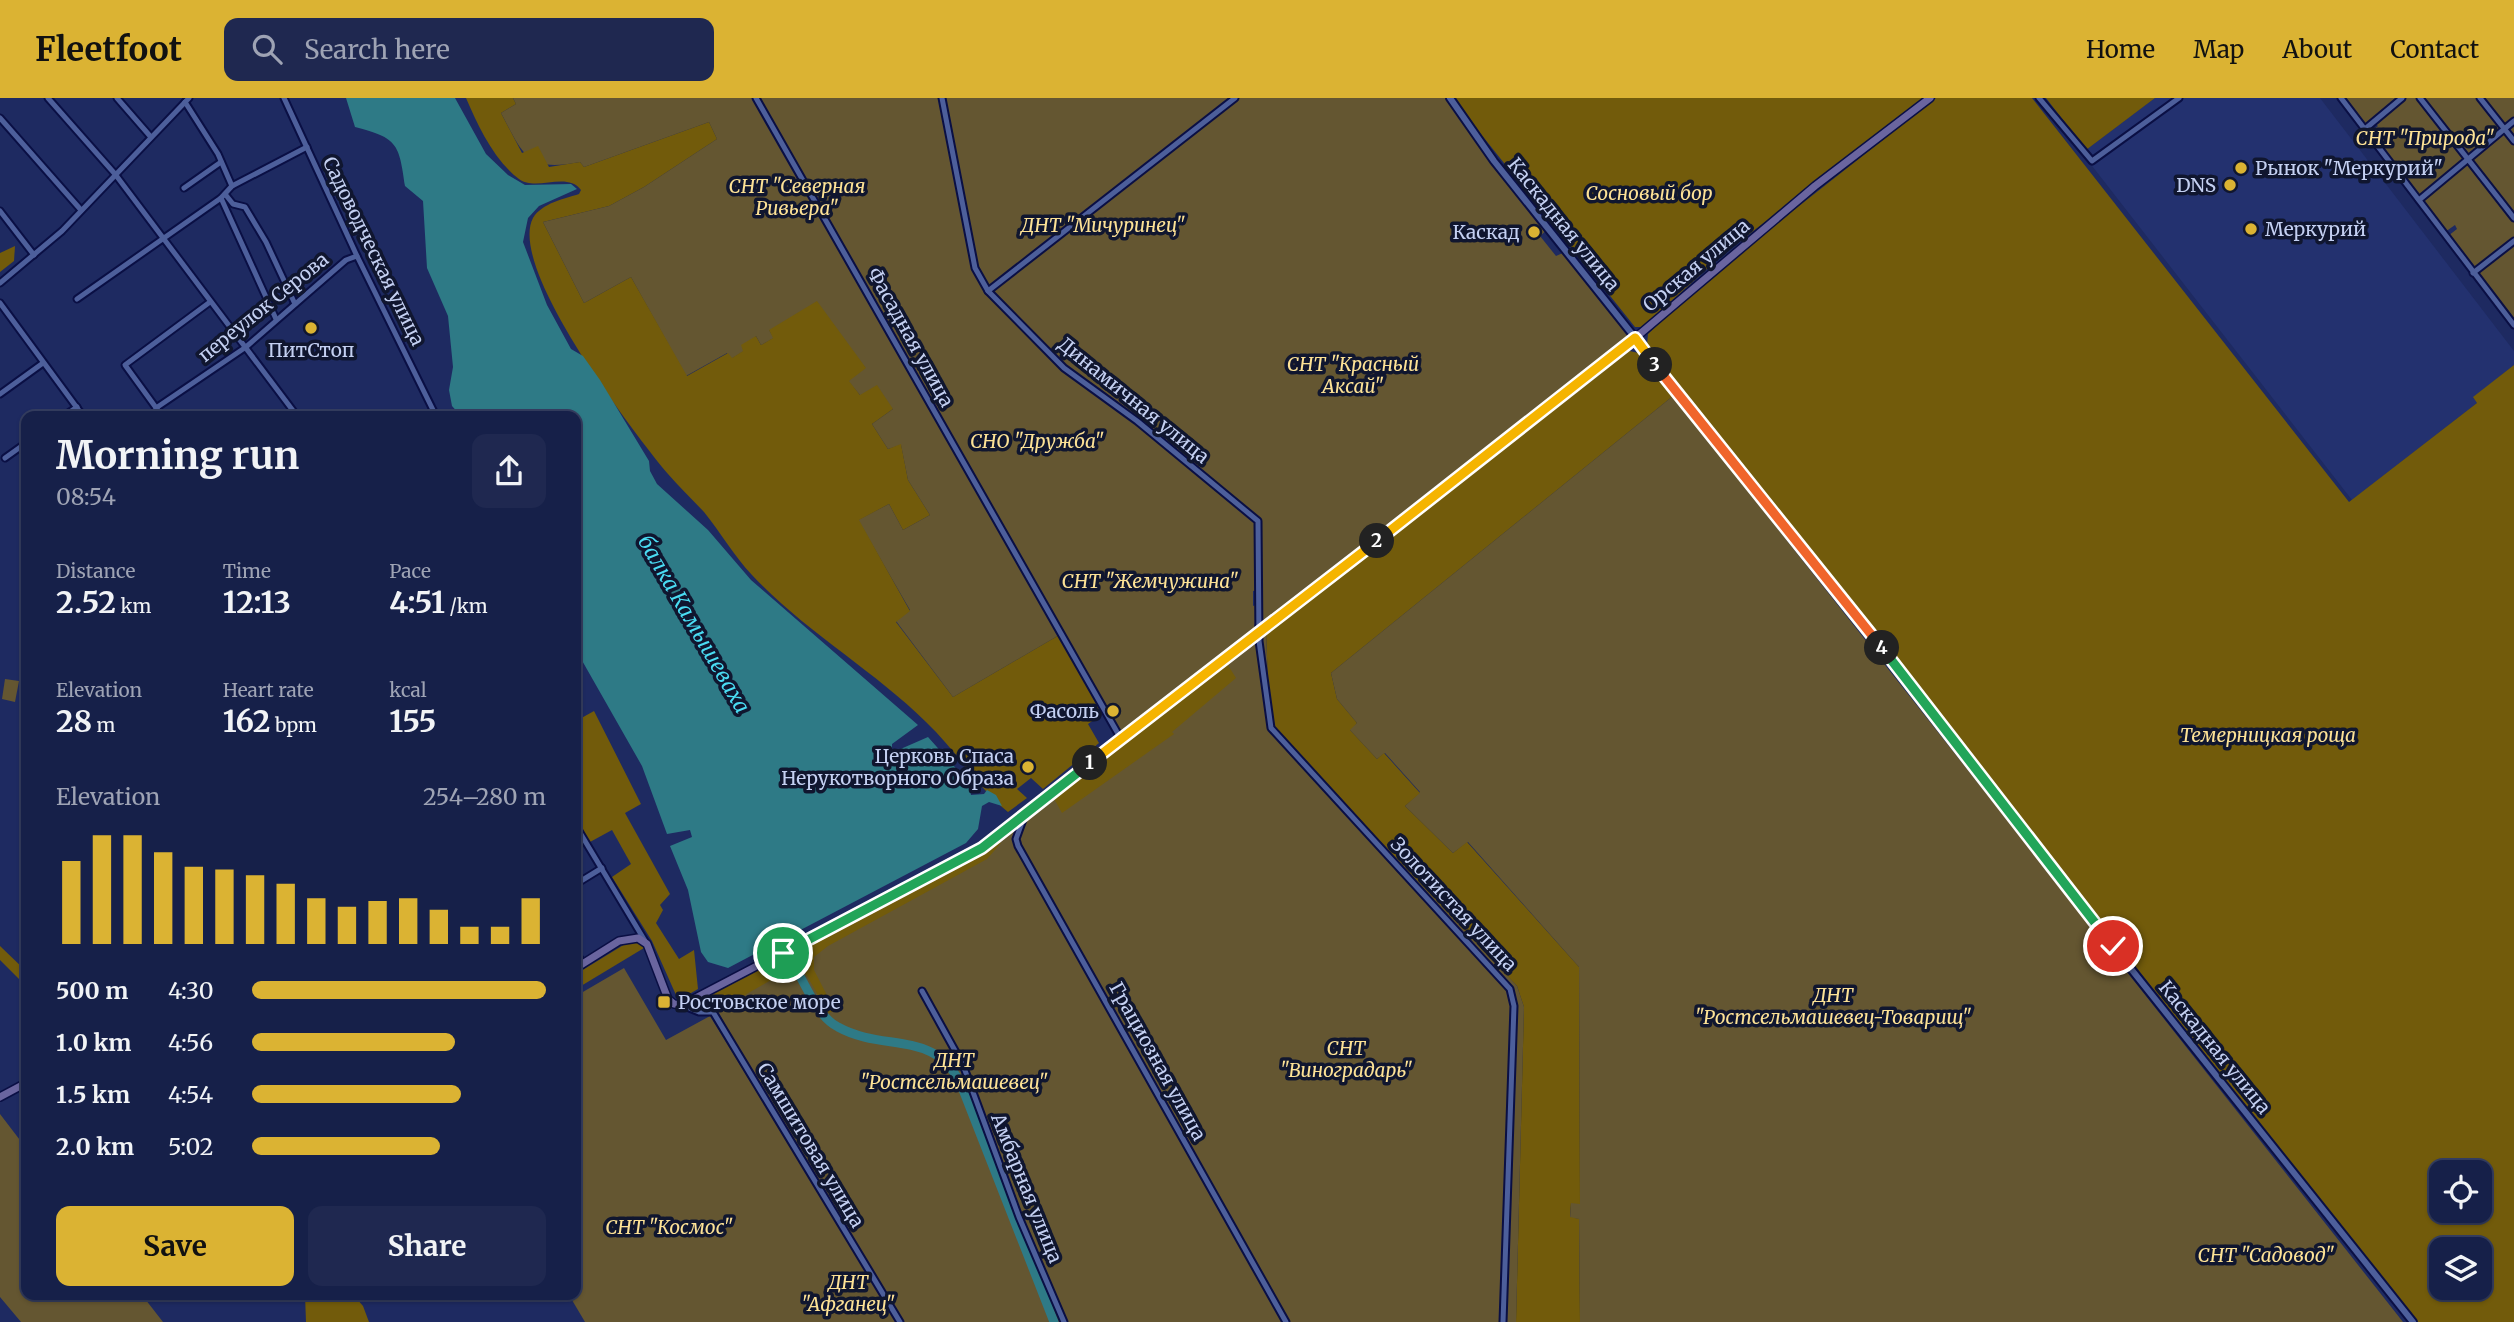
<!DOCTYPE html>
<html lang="en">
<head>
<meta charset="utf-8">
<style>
  :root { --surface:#162049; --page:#1f2850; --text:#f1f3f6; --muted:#9ea3b4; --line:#353e61; --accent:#dbb333 }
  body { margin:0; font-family:Merriweather,serif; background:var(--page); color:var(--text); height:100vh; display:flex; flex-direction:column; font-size:26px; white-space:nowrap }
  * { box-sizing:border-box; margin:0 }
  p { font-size:23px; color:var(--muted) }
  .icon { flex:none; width:38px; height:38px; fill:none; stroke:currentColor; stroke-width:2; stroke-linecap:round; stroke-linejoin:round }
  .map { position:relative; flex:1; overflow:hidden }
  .panel { position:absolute; left:21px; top:313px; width:560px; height:889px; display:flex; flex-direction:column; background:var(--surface); border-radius:14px; box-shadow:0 2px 5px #0004,0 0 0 2px var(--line) }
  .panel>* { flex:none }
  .buttons { position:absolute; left:2429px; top:1062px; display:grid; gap:14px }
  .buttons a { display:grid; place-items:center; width:63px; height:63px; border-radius:14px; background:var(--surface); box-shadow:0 2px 5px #0004,0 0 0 2px var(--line); font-size:35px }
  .pin { position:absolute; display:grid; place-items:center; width:60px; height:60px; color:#fff; margin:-30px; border:4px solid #fff; border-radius:50%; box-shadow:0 2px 7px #0007 }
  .km { position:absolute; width:35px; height:35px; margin:-18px; border-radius:50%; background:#222; color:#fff; font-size:19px; line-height:35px; text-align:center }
  .round { display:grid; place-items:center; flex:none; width:74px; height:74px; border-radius:14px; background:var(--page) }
  .headline { display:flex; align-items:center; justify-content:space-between; height:119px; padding:0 35px }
  h1 { font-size:38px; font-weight:700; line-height:52px }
  .metrics { display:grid; grid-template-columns:repeat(3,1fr); gap:10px; height:119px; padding:7px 35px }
  .metrics div { display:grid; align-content:center }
  .metrics b { font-size:30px; font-weight:700 }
  .metrics small { font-size:19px; font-weight:400 }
  .metrics p { font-size:19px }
  .chart { height:196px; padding:14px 35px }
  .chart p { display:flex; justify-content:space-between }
  .chart svg { width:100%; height:126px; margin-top:7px; stroke:var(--accent); stroke-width:6 }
  .cta { display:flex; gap:14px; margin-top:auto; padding:14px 35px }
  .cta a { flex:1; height:80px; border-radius:14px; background:var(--accent); color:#111; font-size:28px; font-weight:700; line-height:80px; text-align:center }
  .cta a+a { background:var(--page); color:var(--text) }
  ul { padding:0 35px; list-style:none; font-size:23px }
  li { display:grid; grid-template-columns:112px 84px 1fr; align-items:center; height:52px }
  li i { height:18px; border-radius:9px; background:var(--accent) }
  header { display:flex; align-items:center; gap:42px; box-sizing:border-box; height:98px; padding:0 35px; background:var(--accent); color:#111 }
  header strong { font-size:33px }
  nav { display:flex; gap:38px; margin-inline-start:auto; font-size:24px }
  .search { width:490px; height:63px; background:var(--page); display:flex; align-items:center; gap:18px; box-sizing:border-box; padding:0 24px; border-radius:14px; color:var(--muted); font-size:26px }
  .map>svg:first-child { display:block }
  .built { fill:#23316f }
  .green { fill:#645631 }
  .forest { fill:#725b0b; fill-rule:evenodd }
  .water { fill:#2e7a86 }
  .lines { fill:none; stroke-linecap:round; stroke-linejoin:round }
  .stream { stroke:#2e7a86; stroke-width:2 }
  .river { stroke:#2e7a86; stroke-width:9 }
  .minor-casing { stroke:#0a0f44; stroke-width:9 }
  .tertiary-casing { stroke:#0a0f44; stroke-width:10 }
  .secondary-casing { stroke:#0a0f44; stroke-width:10 }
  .minor { stroke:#4d5f9b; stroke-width:5 }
  .tertiary { stroke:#4d5f9b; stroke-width:6 }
  .secondary { stroke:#6a659f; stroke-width:7 }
  .split-1-casing { stroke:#fff; stroke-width:14 }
  .split-2-casing { stroke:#fff; stroke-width:14 }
  .split-3-casing { stroke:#fff; stroke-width:14 }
  .split-4-casing { stroke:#fff; stroke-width:14 }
  .split-5-casing { stroke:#fff; stroke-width:14 }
  .split-1 { stroke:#22a559; stroke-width:9 }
  .split-2 { stroke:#f5b400; stroke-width:9 }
  .split-3 { stroke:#f5b400; stroke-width:9 }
  .split-4 { stroke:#f0652b; stroke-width:9 }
  .split-5 { stroke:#22a559; stroke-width:9 }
  .poi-dot { fill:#dbb333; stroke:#10162f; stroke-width:2.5 }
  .labels { text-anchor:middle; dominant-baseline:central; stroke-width:7; stroke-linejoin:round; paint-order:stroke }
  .park-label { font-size:19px; font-style:italic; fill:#fde296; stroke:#10162f }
  .poi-label { font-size:19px; fill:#c4d0f2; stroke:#10162f; text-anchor:end }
  .street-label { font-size:19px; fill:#c4d0f2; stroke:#10162f }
  .water-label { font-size:21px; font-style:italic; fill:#4adcf3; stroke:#10162f }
</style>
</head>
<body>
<header>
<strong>Fleetfoot</strong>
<div class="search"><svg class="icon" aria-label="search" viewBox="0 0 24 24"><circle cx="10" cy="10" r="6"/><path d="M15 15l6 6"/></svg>Search here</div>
<nav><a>Home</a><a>Map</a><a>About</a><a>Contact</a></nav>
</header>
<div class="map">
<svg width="2514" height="1224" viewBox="0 0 2514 1224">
  <rect width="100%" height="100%" fill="#1e2a61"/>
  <!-- built -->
  <path class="built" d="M 2155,0 L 2320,0 L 2514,253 L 2514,267 L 2474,299 L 2477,305 L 2352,402 L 2082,55 Z"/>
  <!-- green -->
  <g class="green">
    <path d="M 513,0 L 1446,0 L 1549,130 L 1540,138 L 1556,158 L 1565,154 L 1629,236 L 1625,245 L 1263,531 L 1261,492 L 1253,493 L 1253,508 L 1258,506 L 1258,525 L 1254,527 L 1257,531 L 1120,639 L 1061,536 L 953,599 L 896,523 L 910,512 L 858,422 L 889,406 L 903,432 L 930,417 L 908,382 L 901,347 L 888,351 L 872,326 L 893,311 L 860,297 L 848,283 L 865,269 L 769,232 L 774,240 L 761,247 L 756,238 L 744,253 L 731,261 L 727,255 L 686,278 L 631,179 L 584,205 L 543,124 L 609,108 L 644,89 L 717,41 L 709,24 L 584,69 L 580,64 C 527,74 524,58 501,15 L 516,6 Z"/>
    <path d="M 2344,0 L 2514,0 L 2514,224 L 2448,138 L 2457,131 L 2455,127 L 2445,134 L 2370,35 L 2378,28 L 2375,25 L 2366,31 Z"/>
    <path d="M 1673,298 L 2403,1224 L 1580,1224 L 1579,1121 L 1570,1120 L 1571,1105 L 1580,1105 L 1579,869 L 1468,744 L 1453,755 L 1405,708 L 1420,694 L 1385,655 L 1377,661 L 1349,631 L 1357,625 L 1337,601 L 1331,575 Z"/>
    <path d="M 1266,533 L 1269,609 L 1517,888 L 1524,909 L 1516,1224 L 904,1224 L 731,938 L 709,896 L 977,757 Z"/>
    <path d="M 5,581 L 19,583 L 15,604 L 2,601 Z"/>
    <path d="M 624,870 L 666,942 L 710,918 L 897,1224 L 585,1224 L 569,1197 L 576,1197 L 576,898 Z"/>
    <path d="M 0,1016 L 26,1050 L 26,1197 L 142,1197 L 163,1224 L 21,1224 L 0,1199 Z"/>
  </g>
  <!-- forest -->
  <g class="forest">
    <path d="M 466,0 L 513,0 L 516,6 L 501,15 L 522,55 L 538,48 L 549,69 L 580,64 L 584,69 L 709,24 L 717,41 L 644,89 L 609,108 L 543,124 L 584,205 L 631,179 L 687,278 L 728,255 L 732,260 L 743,253 L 741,247 L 756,238 L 761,247 L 773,240 L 769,232 L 817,203 L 866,270 L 849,283 L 860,297 L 877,287 L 893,311 L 872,326 L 888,351 L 901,346 L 908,382 L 930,417 L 903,432 L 889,406 L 859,422 L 910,513 L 896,524 L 953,599 L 1061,536 L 1105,614 L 1088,626 L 1099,645 L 1043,691 L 1031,680 L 1017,691 L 1027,700 L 1008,714 C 976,688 956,652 926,624 C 872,571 804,533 752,477 C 734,458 721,435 704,414 C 692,401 679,389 668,376 C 634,335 507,170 533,120 C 542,105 564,101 579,96 L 581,92 C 567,73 536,94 519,81 C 494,62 478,28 466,0 Z"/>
    <path d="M 1452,0 L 1925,0 L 1721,158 L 1643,229 L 1635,229 Z"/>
    <path d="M 1936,0 L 2032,0 L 2349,404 L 2477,305 L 2473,299 L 2514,267 L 2514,1224 L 2415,1224 L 1647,247 L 1648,236 L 1700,186 ZM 2441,1074 L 2480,1074 L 2480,1113 L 2441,1113 ZM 2441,1152 L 2480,1152 L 2480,1190 L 2441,1190 Z"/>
    <path d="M 2046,0 L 2155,0 L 2086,52 Z"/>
    <path d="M 15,148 L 14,163 L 0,174 L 0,155 Z"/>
    <path d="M 1625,252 L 1643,256 L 1673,298 L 1331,575 L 1337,601 L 1357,625 L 1350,632 L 1377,661 L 1384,655 L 1420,695 L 1405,708 L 1453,755 L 1467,744 L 1579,869 L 1580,1106 L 1571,1105 L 1570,1119 L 1579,1121 L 1580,1224 L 1516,1224 L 1524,909 L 1517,888 L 1277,634 L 1269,609 L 1266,533 Z"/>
    <path d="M 1226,564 L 1236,580 L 1172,634 L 1174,636 L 1062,715 L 1052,697 Z"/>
    <path d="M 594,613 L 641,706 L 625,715 L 670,796 L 660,807 L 663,812 L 656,825 L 679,861 L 694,852 L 698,891 L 684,899 L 676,897 L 652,843 L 612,779 L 631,766 L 612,732 L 590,744 L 576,721 L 576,623 Z"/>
    <path d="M 998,744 L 1001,745 L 987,761 L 828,848 L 814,859 L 814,872 L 835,913 L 828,915 L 798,862 L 799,853 L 978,758 Z"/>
    <path d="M 630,843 L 640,845 L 644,850 L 576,891 L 576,876 Z"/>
    <path d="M 0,848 L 26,873 L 26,888 L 0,862 Z"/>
    <path d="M 788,855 L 785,874 L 719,912 L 709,896 Z"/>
    <path d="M 305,1197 L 358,1197 L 357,1201 L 363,1208 L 369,1224 L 306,1224 Z"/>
  </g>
  <!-- water -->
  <path class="water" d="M 346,0 L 455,0 L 486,56 L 508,77 L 525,87 L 571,86 L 577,91 L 539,108 L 528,120 L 523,144 L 547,207 L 571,251 L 583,258 L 600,282 L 649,363 L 650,373 L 657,386 L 708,432 L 751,482 L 918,627 L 892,646 L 892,652 L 896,653 L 928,639 L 969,685 L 971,697 L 984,696 L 987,692 L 996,697 L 1002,708 L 989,704 L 982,708 L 978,731 L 966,745 L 728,870 L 708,864 L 701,854 L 688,792 L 670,748 L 692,739 L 690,732 L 667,736 L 642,668 L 576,552 L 576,318 L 461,318 L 452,308 L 449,292 L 453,269 L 448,218 L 427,170 L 423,103 L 405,88 C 399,46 398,40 355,29 Z"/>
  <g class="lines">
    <!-- stream -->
    <path class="stream" d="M 791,834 L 793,841"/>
    <!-- river -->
    <path class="river" d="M 797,873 C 808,891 818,919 838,929 C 885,955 936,930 962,989 L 1054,1224"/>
    <defs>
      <g id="minor">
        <path d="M 48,0 L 115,76 L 297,318"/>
        <path d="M 117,0 L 150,38"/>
        <path d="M 284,0 L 357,158 L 436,318"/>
        <path d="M 756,0 L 1121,641"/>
        <path d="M 942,0 L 975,170 L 988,193 L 1064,270 L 1137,323 L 1258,423 L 1259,543 L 1271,630 L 1510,891 L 1514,908 L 1503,1224"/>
        <path d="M 2039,0 L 2092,63 L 2179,0"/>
        <path d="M 2341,0 L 2514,227"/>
        <path d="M 2420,0 L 2514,120"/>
        <path d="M 2480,0 L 2514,43"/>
        <path d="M 185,4 L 218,56 L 232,88"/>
        <path d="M 0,20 L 81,112"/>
        <path d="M 2365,31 L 2402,0"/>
        <path d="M 184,90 L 221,64"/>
        <path d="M 225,96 L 233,106 L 245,109 L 266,144 L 295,206"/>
        <path d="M 221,100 L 276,221"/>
        <path d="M 2419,102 L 2514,23"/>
        <path d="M 0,113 L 34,157"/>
        <path d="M 2473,175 L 2514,143"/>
        <path d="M 0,185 L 62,133 L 189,0"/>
        <path d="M 988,193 L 1235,0"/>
        <path d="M 77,201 L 221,100 L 232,88 L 307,49"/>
        <path d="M 0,205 L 83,318"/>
        <path d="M 0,296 L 43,265"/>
        <path d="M 156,310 L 246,249 L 346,162 L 357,158"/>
        <path d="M 64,318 L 77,309"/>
        <path d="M 162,318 L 125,267 L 210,204"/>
        <path d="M 5,360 L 26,345"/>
        <path d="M 1024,719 L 1016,741 L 1018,748 L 1286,1224"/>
        <path d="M 576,728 L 645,843"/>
        <path d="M 576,786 L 602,770"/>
        <path d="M 576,854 L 583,866"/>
        <path d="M 922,893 L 963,967 L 1019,1119 L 1064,1224"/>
        <path d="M 682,907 L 699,914 L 713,914 L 900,1224"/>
      </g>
      <path id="tertiary" d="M 1450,0 L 1494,63 L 1835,490 L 2056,777 L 2413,1224"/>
      <g id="secondary">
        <path d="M 576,870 L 619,843 L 638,840 L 647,846 L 668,901 L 674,906 L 682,907 L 982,750 L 1596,273 L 1815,88 L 1930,0"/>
        <path d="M 0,999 L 26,985"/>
      </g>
    </defs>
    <!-- minor casing -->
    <use href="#minor" class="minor-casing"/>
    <!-- tertiary casing -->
    <use href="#tertiary" class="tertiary-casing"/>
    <!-- secondary casing -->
    <use href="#secondary" class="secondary-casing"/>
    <!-- minor -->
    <use href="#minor" class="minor"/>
    <!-- tertiary -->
    <use href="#tertiary" class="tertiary"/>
    <!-- secondary -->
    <use href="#secondary" class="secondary"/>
  </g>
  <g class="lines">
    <defs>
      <path id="split-1" d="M 783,855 L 982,750 L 1090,665"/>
      <path id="split-2" d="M 1090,665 L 1377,443"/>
      <path id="split-3" d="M 1377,443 L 1635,240 L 1655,267"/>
      <path id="split-4" d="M 1655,267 L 1882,550"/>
      <path id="split-5" d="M 1882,550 L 2113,848"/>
    </defs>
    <!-- split-1 casing -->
    <use href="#split-1" class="split-1-casing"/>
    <!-- split-2 casing -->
    <use href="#split-2" class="split-2-casing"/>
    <!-- split-3 casing -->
    <use href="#split-3" class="split-3-casing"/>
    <!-- split-4 casing -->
    <use href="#split-4" class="split-4-casing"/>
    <!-- split-5 casing -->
    <use href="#split-5" class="split-5-casing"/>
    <!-- split-1 -->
    <use href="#split-1" class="split-1"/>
    <!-- split-2 -->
    <use href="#split-2" class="split-2"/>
    <!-- split-3 -->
    <use href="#split-3" class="split-3"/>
    <!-- split-4 -->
    <use href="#split-4" class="split-4"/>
    <!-- split-5 -->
    <use href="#split-5" class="split-5"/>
  </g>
  <!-- markers -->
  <g class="poi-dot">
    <circle cx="2241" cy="70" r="7"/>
    <circle cx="2230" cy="87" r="7"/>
    <circle cx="2251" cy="131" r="7"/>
    <circle cx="1534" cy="134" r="7"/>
    <circle cx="311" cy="230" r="7"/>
    <circle cx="1113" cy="613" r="7"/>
    <circle cx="1028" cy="669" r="7"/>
    <rect x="657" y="897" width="14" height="14" rx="3.5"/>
  </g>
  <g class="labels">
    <!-- park labels -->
    <g class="park-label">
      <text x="2425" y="40">СНТ "Природа"</text>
      <text x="797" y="88">СНТ "Северная<tspan x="797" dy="22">Ривьера"</tspan></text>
      <text x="1649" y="95">Сосновый бор</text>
      <text x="1103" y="127">ДНТ "Мичуринец"</text>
      <text x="1353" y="266">СНТ "Красный<tspan x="1353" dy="22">Аксай"</tspan></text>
      <text x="1037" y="343">СНО "Дружба"</text>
      <text x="1150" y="483">СНТ "Жемчужина"</text>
      <text x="2268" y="637">Темерницкая роща</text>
      <text x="1833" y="897">ДНТ<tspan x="1833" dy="22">"Ростсельмашевец-Товарищ"</tspan></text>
      <text x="1346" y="950">СНТ<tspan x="1346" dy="22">"Виноградарь"</tspan></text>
      <text x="954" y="962">ДНТ<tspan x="954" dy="22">"Ростсельмашевец"</tspan></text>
      <text x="669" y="1129">СНТ "Космос"</text>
      <text x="2266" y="1157">СНТ "Садовод"</text>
      <text x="848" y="1184">ДНТ<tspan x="848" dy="22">"Афганец"</tspan></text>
    </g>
    <!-- poi labels -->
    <g class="poi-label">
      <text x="2255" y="70" text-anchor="start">Рынок "Меркурий"</text>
      <text x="2216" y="87">DNS</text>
      <text x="2265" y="131" text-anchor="start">Меркурий</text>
      <text x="1520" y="134">Каскад</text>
      <text x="311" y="252" text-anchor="middle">ПитСтоп</text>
      <text x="1099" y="613">Фасоль</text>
      <text x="1014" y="658">Церковь Спаса<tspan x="1014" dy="22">Нерукотворного Образа</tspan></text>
      <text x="678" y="904" text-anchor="start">Ростовское море</text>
    </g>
    <!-- street labels -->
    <g class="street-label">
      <text transform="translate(1564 126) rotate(51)">Каскадная улица</text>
      <text transform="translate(374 153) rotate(64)">Садоводческая улица</text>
      <text transform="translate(1696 167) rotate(-40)">Орская улица</text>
      <text transform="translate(263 209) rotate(-39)">переулок Серова</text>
      <text transform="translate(911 239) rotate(61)">Фасадная улица</text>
      <text transform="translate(1134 302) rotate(39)">Динамичная улица</text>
      <text transform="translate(1454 806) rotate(47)">Золотистая улица</text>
      <text transform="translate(2215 949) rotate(51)">Каскадная улица</text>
      <text transform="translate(1158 963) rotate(61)">Грациозная улица</text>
      <text transform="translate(811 1047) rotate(59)">Самшитовая улица</text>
      <text transform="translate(1027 1090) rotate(68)">Амбарная улица</text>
    </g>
    <!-- water labels -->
    <g class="water-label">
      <text transform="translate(694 526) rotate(60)">балка Камышеваха</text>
    </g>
  </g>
</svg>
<div class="buttons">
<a><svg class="icon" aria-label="locate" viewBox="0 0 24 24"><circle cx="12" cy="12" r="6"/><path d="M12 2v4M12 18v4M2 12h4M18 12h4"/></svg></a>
<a><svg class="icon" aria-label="layers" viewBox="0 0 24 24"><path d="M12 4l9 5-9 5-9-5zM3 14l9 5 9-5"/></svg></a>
</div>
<div class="pin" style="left:783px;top:855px;background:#1e9e55"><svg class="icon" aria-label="arrive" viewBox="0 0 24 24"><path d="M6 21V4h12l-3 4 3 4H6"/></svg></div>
<div class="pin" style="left:2113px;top:848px;background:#d93025"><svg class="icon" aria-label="check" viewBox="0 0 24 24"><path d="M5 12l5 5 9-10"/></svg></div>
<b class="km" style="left:1090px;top:665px">1</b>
<b class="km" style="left:1377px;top:443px">2</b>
<b class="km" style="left:1655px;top:267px">3</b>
<b class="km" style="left:1882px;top:550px">4</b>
<section class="panel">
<div class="headline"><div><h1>Morning run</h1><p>08:54</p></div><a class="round"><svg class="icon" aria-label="share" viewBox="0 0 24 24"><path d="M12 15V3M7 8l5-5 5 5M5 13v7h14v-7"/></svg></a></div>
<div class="metrics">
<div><p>Distance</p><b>2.52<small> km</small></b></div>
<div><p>Time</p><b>12:13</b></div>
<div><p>Pace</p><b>4:51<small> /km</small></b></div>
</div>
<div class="metrics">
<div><p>Elevation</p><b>28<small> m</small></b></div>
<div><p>Heart rate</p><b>162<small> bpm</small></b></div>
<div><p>kcal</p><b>155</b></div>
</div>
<div class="chart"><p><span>Elevation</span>254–280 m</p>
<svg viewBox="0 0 160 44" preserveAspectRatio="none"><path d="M5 44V15M15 44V6M25 44V6M35 44V12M45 44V17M55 44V18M65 44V20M75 44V23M85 44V28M95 44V31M105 44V29M115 44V28M125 44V32M135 44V38M145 44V38M155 44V28"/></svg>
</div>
<ul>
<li><b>500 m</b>4:30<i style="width:100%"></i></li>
<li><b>1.0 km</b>4:56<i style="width:69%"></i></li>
<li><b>1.5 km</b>4:54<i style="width:71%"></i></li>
<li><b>2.0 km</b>5:02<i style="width:64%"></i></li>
</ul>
<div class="cta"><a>Save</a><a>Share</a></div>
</section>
</div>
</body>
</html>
